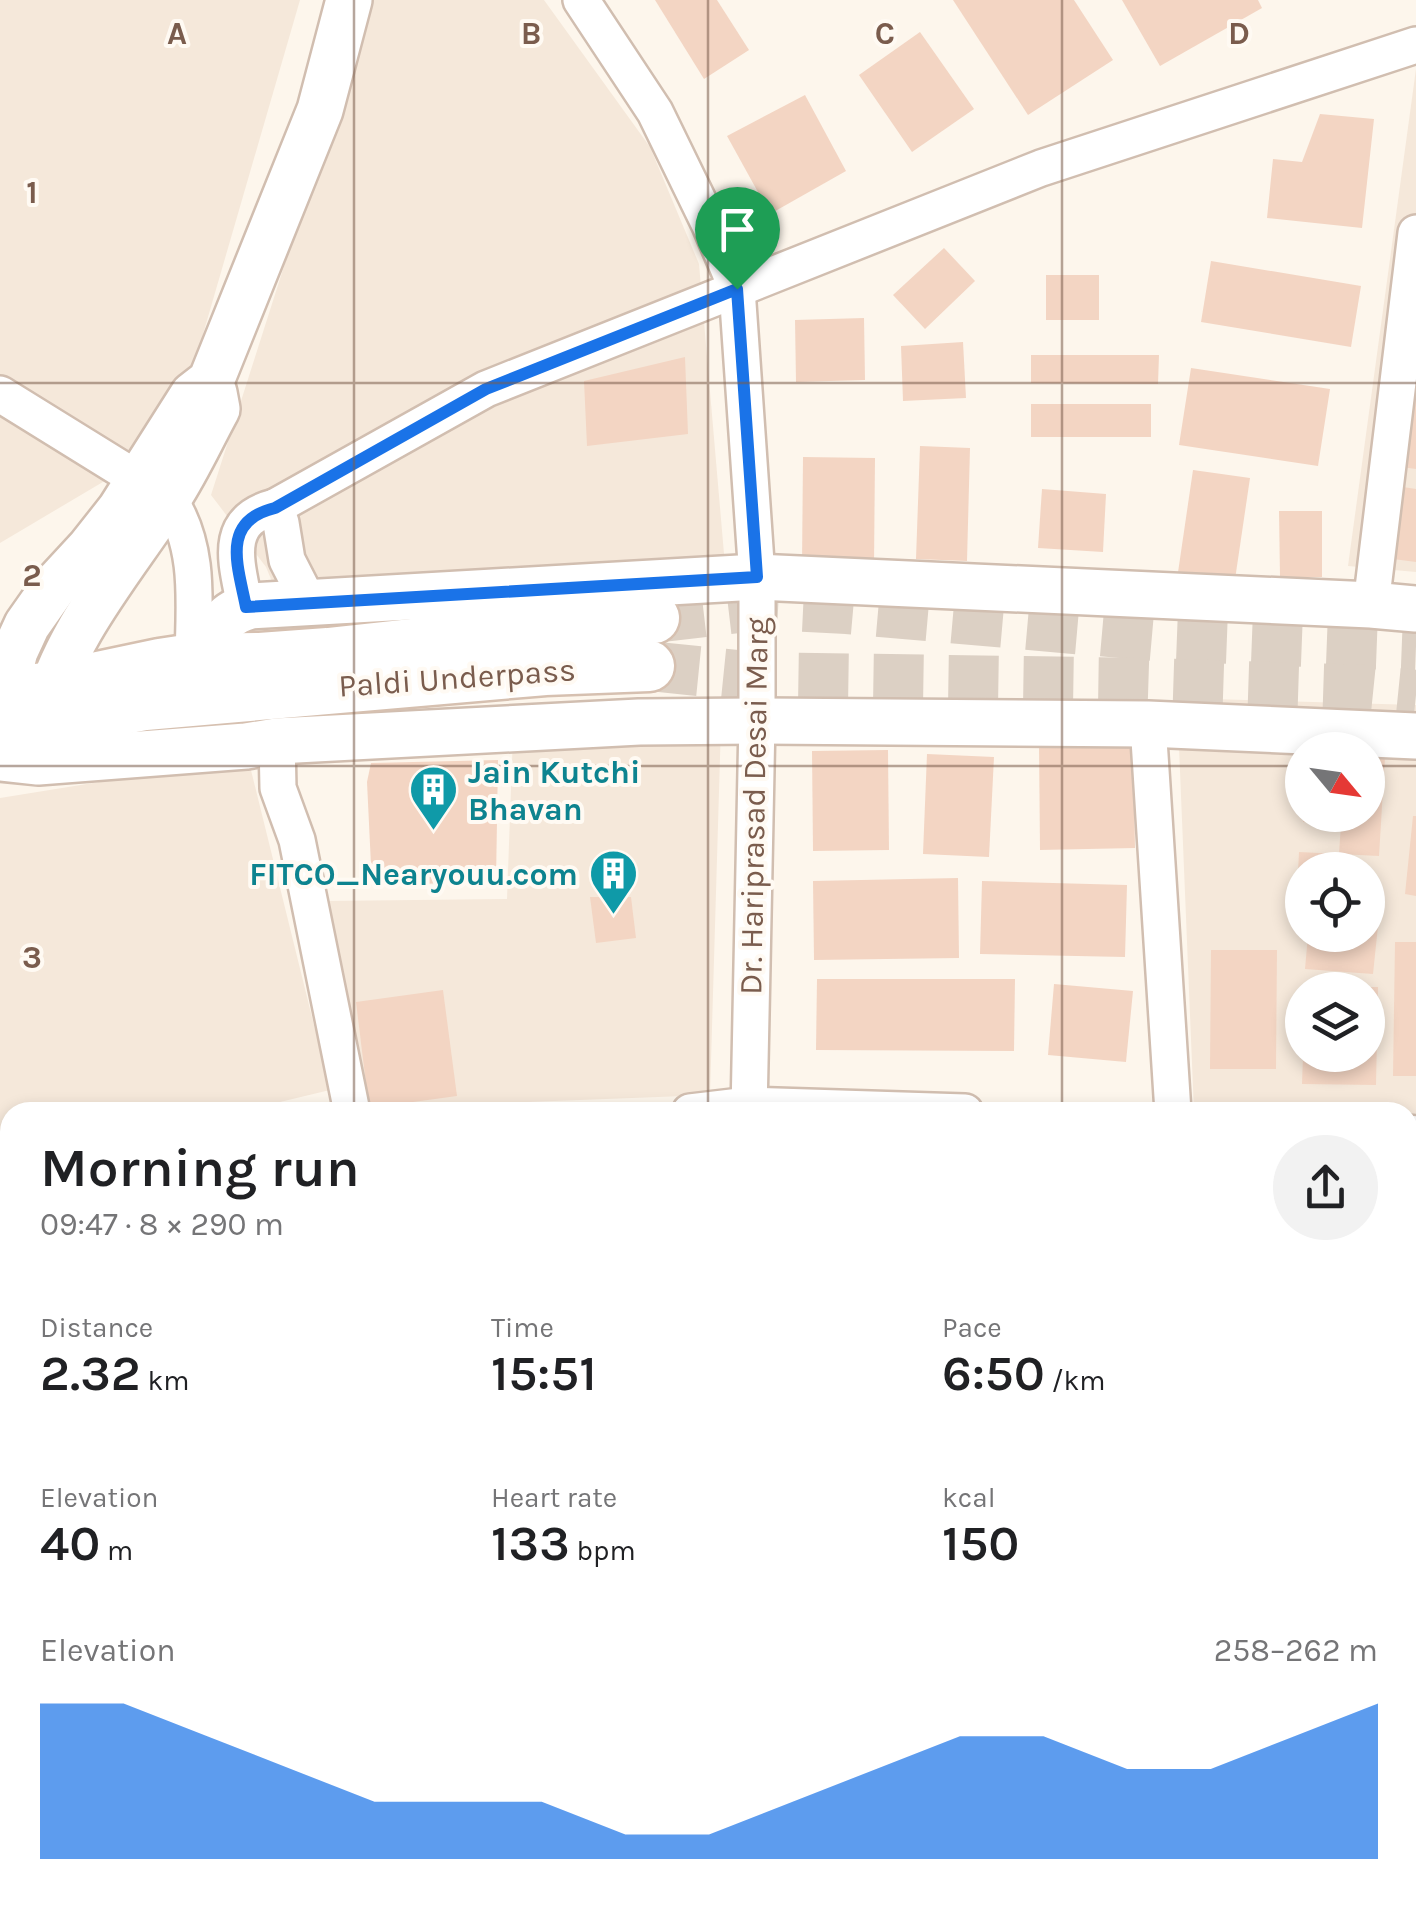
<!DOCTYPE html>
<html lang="en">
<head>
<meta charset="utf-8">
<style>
  :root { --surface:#fff; --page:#f2f2f2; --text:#202124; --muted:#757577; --accent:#1a73e8 }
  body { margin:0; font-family:Karla,sans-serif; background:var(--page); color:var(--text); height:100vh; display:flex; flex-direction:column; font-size:38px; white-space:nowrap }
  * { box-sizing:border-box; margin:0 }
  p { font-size:32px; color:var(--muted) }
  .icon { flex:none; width:55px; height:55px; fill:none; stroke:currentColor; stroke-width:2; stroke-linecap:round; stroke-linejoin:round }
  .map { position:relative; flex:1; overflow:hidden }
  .sheet { position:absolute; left:0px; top:1102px; width:1418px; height:812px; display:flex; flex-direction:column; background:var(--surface); border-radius:30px 30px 0 0; box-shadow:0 5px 15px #0003 }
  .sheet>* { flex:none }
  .needle { width:65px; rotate:119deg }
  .tools { position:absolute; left:1285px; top:732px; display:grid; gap:20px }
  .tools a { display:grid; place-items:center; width:100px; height:100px; border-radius:50%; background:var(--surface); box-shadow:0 5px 15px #0003; font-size:50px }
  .pin { position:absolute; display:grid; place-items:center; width:85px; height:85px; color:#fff; margin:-102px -42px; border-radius:50% 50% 50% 0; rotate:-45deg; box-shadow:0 0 10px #0007 }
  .pin .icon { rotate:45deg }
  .round { display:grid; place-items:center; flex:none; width:105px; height:105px; border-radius:52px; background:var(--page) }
  .overview { display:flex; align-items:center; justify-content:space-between; height:170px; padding:0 40px }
  h1 { font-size:55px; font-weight:600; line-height:75px }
  .metrics { display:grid; grid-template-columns:repeat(3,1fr); gap:15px; height:170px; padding:10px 40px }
  .metrics div { display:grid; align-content:center }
  .metrics b { font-size:50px; font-weight:600 }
  .metrics small { font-size:28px; font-weight:400 }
  .metrics p { font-size:28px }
  .chart { height:280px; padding:20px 40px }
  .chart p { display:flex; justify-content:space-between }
  .chart svg { width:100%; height:180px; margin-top:10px; fill:var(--accent); opacity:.7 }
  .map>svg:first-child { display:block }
  .residential { fill:#f5e8da; fill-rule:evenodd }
  .building { fill:#f3d5c3 }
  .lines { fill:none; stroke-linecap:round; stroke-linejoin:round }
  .secondary-tunnel { stroke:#dcd0c4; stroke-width:50; stroke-dasharray:50 25; stroke-linecap:butt }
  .minor-casing { stroke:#d1beb0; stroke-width:40 }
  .tertiary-casing { stroke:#d1beb0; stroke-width:50 }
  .secondary-casing { stroke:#d6c0b0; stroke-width:55 }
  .minor { stroke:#fff; stroke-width:35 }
  .tertiary { stroke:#fff; stroke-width:45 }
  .secondary { stroke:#fff; stroke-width:50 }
  .rail-casing { stroke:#b9a8c9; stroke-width:11 }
  .rail { stroke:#fffaf3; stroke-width:8; stroke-dasharray:22; stroke-linecap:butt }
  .route-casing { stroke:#fff; stroke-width:20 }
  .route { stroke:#1a73e8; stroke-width:12 }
  .grid { fill:none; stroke:#7a5c4d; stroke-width:2.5; stroke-opacity:0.55 }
  .labels { text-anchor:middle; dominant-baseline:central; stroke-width:8; stroke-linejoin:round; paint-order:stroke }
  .street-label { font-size:32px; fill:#7a5c4d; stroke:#fffaf3 }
  .culture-label { font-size:32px; font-weight:bold; fill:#0d838f; stroke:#fffaf3; text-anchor:start }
  .grid-label { font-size:32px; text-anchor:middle; font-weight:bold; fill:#7a5c4d; stroke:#fffaf3; stroke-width:8; stroke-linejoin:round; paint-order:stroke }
</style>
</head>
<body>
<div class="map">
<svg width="1416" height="1914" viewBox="0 0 1416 1914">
  <rect width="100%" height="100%" fill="#fdf6ec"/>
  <!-- residential -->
  <g class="residential">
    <path d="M 0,0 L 300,0 L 172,441 L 0,543 Z"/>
    <path d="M 369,0 L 544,0 L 650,147 L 699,264 L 726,577 L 302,655 L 266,567 L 211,495 Z"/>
    <path d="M 1416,69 L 1416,572 L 1348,566 Z"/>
    <path d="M 1177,698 L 1416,705 L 1416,1376 L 1408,1436 L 1408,1112 L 1194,1112 ZM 1302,750 L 1368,750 L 1368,815 L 1302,815 ZM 1302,870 L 1368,870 L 1368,935 L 1302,935 ZM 1302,990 L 1368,990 L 1368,1055 L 1302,1055 Z"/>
    <path d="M 721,724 L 710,1095 L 348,1109 L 323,901 L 507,899 L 513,734 Z"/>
    <path d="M 248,758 L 330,1090 L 239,1112 L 10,1112 L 10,1168 L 0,1171 L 0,798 Z"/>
    <path d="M 10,1248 L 10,1533 L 6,1525 L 0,1496 L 0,1249 Z"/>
    <path d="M 10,1828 L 10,1905 L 145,1905 L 150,1914 L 0,1914 L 0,1832 Z"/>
    <path d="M 220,1905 L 727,1905 L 727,1914 L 226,1914 Z"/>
    <rect x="826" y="1905" width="312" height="9"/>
  </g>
  <!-- building -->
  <g class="building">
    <path d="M 655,0 L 717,0 L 749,50 L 704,79 Z"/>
    <path d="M 953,0 L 1074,0 L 1113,60 L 1028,115 Z"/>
    <path d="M 1122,0 L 1258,0 L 1262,8 L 1160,66 Z"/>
    <path d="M 920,32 L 974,109 L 912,152 L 859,75 Z"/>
    <path d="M 805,95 L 846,171 L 770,214 L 727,136 Z"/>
    <path d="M 1320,114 L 1374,119 L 1362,228 L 1267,218 L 1273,159 L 1302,162 Z"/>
    <path d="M 944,248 L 975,281 L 925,329 L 893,295 Z"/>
    <path d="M 1211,261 L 1361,286 L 1351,347 L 1201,322 Z"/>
    <rect x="1046" y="275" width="53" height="45"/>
    <path d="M 864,318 L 865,380 L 796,382 L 795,320 Z"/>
    <path d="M 963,342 L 966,398 L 903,401 L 901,346 Z"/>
    <path d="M 1031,355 L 1159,355 L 1158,384 L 1031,383 Z"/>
    <path d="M 685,357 L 688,434 L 587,446 L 584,381 Z"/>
    <path d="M 1191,368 L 1330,389 L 1318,466 L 1179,445 Z"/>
    <path d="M 1411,381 L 1416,382 L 1416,469 L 1401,467 Z"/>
    <rect x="1031" y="404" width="120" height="33"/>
    <path d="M 920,446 L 970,448 L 967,561 L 916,559 Z"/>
    <path d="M 803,457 L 875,458 L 874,565 L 802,565 Z"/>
    <path d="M 1193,470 L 1250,478 L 1233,593 L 1176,586 Z"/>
    <path d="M 1403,487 L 1416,489 L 1416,562 L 1393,559 Z"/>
    <path d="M 1042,489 L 1106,494 L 1103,552 L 1038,548 Z"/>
    <path d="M 1279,511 L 1322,511 L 1322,577 L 1280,577 Z"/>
    <path d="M 1133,741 L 1135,848 L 1040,850 L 1039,744 Z"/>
    <path d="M 888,750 L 889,850 L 813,851 L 812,751 Z"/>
    <path d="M 927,754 L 994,757 L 989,857 L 923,854 Z"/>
    <path d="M 1368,756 L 1385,757 L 1379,856 L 1339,854 L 1341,824 L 1303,822 L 1303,815 L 1368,815 Z"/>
    <path d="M 498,760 L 496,881 L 372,886 L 367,782 L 371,763 Z"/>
    <path d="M 1413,816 L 1416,816 L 1416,896 L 1405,894 Z"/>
    <path d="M 1299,852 L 1339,854 L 1338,870 L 1302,870 L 1302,892 L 1297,892 Z"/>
    <path d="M 958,878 L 959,958 L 814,960 L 813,881 Z"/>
    <path d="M 982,881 L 1127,885 L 1125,957 L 980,954 Z"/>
    <path d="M 590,897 L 631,897 L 636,938 L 596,943 Z"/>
    <path d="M 1368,926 L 1378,926 L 1373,974 L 1305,969 L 1308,935 L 1368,935 Z"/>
    <path d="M 1395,942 L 1416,942 L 1416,1076 L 1393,1076 Z"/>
    <path d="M 1211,950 L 1277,950 L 1276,1069 L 1210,1069 Z"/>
    <path d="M 817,979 L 1015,979 L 1014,1051 L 816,1050 Z"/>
    <path d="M 1054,984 L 1133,991 L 1126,1062 L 1048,1055 Z"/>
    <path d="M 1368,987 L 1378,987 L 1376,1085 L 1302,1084 L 1303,1055 L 1368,1055 Z"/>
    <path d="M 443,990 L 457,1096 L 369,1108 L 356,1002 Z"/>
    <path d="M 1408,1191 L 1416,1192 L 1416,1219 L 1411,1267 L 1408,1266 Z"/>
    <path d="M 10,1287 L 10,1370 L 0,1372 L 0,1289 Z"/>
    <path d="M 10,1637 L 10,1744 L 0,1749 L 0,1642 Z"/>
    <path d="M 248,1905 L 389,1905 L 389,1914 L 253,1914 Z"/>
    <path d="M 462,1905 L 552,1905 L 552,1914 L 463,1914 Z"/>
    <path d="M 634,1905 L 705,1905 L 705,1914 L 635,1914 Z"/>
    <rect x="844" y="1905" width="139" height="9"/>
    <rect x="1006" y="1905" width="36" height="9"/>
    <path d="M 1210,1905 L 1337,1905 L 1336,1914 L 1209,1914 Z"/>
  </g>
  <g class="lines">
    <!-- secondary-tunnel -->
    <g class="secondary-tunnel">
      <path d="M 654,618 L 765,605 L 847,609 L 1154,636 L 1416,646"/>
      <path d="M 649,666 L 758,677 L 1148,683 L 1367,690 L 1416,695"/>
    </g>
    <defs>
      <g id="minor">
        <path d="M 581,0 L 655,112 L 710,225 L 737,289 L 757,577 L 757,721 L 749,1112"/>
        <path d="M 0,394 L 168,498 C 201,546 194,604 193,659"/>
        <path d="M 275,507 L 486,389 L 1041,168 L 1416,45"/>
        <path d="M 1371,605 L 1416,233"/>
        <path d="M 245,607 C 238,566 220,521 275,507 L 281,523 L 287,560 L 309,603"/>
        <path d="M 1148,724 L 1173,1112"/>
        <path d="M 277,741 L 278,788 L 297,840 L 352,1112"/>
        <path d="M 690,1112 L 749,1105 L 965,1112"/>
        <path d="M 1408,1133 L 1416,1134"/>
        <path d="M 0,1217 L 10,1215"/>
        <path d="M 0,1571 L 10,1592"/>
        <path d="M 0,1797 L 10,1795"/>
        <path d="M 175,1905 L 181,1914"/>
        <path d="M 406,1905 L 407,1914"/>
        <path d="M 743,1905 L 743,1914"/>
        <path d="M 1163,1914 L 1163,1905"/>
      </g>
      <g id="tertiary">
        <path d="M 206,659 C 218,631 219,614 251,606 L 757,577 L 1371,605 L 1416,609"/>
        <path d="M 44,716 C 63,637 120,571 165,503 C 185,474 200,440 217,409 L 214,393"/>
        <path d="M 7,725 L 4,694 L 15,651 L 27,625 L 53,588 L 90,548 L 120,510 L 193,395 L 211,381 L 320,110 L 349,0"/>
        <path d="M 0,758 L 38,762 L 246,746 L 277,741 L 639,722 L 757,721 L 1148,724 L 1416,736"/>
      </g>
      <g id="secondary">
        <path d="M 0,694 L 51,687 L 160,664 L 193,659 L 260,658 L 328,653 L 654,618"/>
        <path d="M 0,734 L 7,731 L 145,705 L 545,670 L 649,666"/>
      </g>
    </defs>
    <!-- minor casing -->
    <use href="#minor" class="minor-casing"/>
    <!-- tertiary casing -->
    <use href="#tertiary" class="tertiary-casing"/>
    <!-- secondary casing -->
    <use href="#secondary" class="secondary-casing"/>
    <!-- minor -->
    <use href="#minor" class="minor"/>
    <!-- tertiary -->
    <use href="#tertiary" class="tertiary"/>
    <!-- secondary -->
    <use href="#secondary" class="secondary"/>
    <defs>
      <g id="rail">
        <path d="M 1408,1867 L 1416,1809"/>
        <path d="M 1400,1914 L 1401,1905"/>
      </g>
    </defs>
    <!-- rail casing -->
    <use href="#rail" class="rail-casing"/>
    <!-- rail -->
    <use href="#rail" class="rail"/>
  </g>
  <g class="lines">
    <defs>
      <path id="route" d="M 737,289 L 757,577 L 246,607 C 238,566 220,521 275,508 L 486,389 Z"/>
    </defs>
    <!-- route casing -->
    <use href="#route" class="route-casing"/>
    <!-- route -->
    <use href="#route" class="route"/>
  </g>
  <!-- grid -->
  <path class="grid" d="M 354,0 L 354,1112M 708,0 L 708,1112M 1062,0 L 1062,1112M 0,383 L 1416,383M 0,766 L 1302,766M 1368,766 L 1416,766M 0,1148 L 10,1148M 1408,1148 L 1416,1148M 0,1531 L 10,1531M 1408,1531 L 1416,1531M 354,1905 L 354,1914M 708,1905 L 708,1914M 1062,1905 L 1062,1914"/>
  <!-- icons -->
  <defs>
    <symbol id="building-pin" viewBox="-11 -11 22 30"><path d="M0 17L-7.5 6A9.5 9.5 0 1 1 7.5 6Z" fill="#0f9aa8" stroke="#fffaf3"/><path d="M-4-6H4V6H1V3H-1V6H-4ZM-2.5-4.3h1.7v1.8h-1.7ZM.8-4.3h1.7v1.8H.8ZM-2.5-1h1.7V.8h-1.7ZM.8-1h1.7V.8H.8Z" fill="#fff"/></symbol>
  </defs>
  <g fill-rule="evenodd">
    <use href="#building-pin" x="406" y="762" width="55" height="75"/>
    <use href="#building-pin" x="586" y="846" width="55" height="75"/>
  </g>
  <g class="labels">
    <!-- street labels -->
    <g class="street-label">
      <text transform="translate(457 678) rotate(-4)">Paldi Underpass</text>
      <text transform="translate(754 806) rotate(-89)">Dr. Hariprasad Desai Marg</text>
    </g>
    <!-- culture labels -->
    <g class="culture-label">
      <text x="468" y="772">Jain Kutchi<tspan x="468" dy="37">Bhavan</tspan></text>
      <text x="578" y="874" text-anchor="end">FITCO_Nearyouu.com</text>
    </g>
  </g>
  <g class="grid-label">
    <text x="177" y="44">A</text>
    <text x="531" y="44">B</text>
    <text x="885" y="44">C</text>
    <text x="1239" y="44">D</text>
    <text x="32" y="203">1</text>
    <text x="32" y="586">2</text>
    <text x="32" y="968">3</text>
  </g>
</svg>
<div class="tools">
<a><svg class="needle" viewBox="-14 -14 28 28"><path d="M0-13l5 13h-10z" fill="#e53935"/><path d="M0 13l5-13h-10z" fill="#757577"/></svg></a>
<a><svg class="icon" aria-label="locate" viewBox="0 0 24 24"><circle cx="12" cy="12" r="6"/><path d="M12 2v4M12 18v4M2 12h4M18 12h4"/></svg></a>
<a><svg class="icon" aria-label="layers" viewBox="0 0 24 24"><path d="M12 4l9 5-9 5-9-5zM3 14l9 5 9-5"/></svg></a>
</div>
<div class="pin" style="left:737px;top:289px;background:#1e9e55"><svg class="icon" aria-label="arrive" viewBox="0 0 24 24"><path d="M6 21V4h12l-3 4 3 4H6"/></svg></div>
<section class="sheet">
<div class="overview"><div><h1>Morning run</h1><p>09:47 · 8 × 290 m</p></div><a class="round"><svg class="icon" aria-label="share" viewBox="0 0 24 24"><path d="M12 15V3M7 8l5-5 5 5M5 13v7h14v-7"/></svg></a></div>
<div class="metrics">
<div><p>Distance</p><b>2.32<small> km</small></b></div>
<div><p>Time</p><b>15:51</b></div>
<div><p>Pace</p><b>6:50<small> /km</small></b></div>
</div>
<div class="metrics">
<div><p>Elevation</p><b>40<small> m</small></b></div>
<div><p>Heart rate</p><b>133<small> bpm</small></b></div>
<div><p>kcal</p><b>150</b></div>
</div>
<div class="chart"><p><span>Elevation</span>258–262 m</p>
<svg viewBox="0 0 160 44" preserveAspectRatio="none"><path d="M0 44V6L10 6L20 14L30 22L40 30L50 30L60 30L70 38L80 38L90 30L100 22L110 14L120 14L130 22L140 22L150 14L160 6V44z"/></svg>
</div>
</section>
</div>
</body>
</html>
